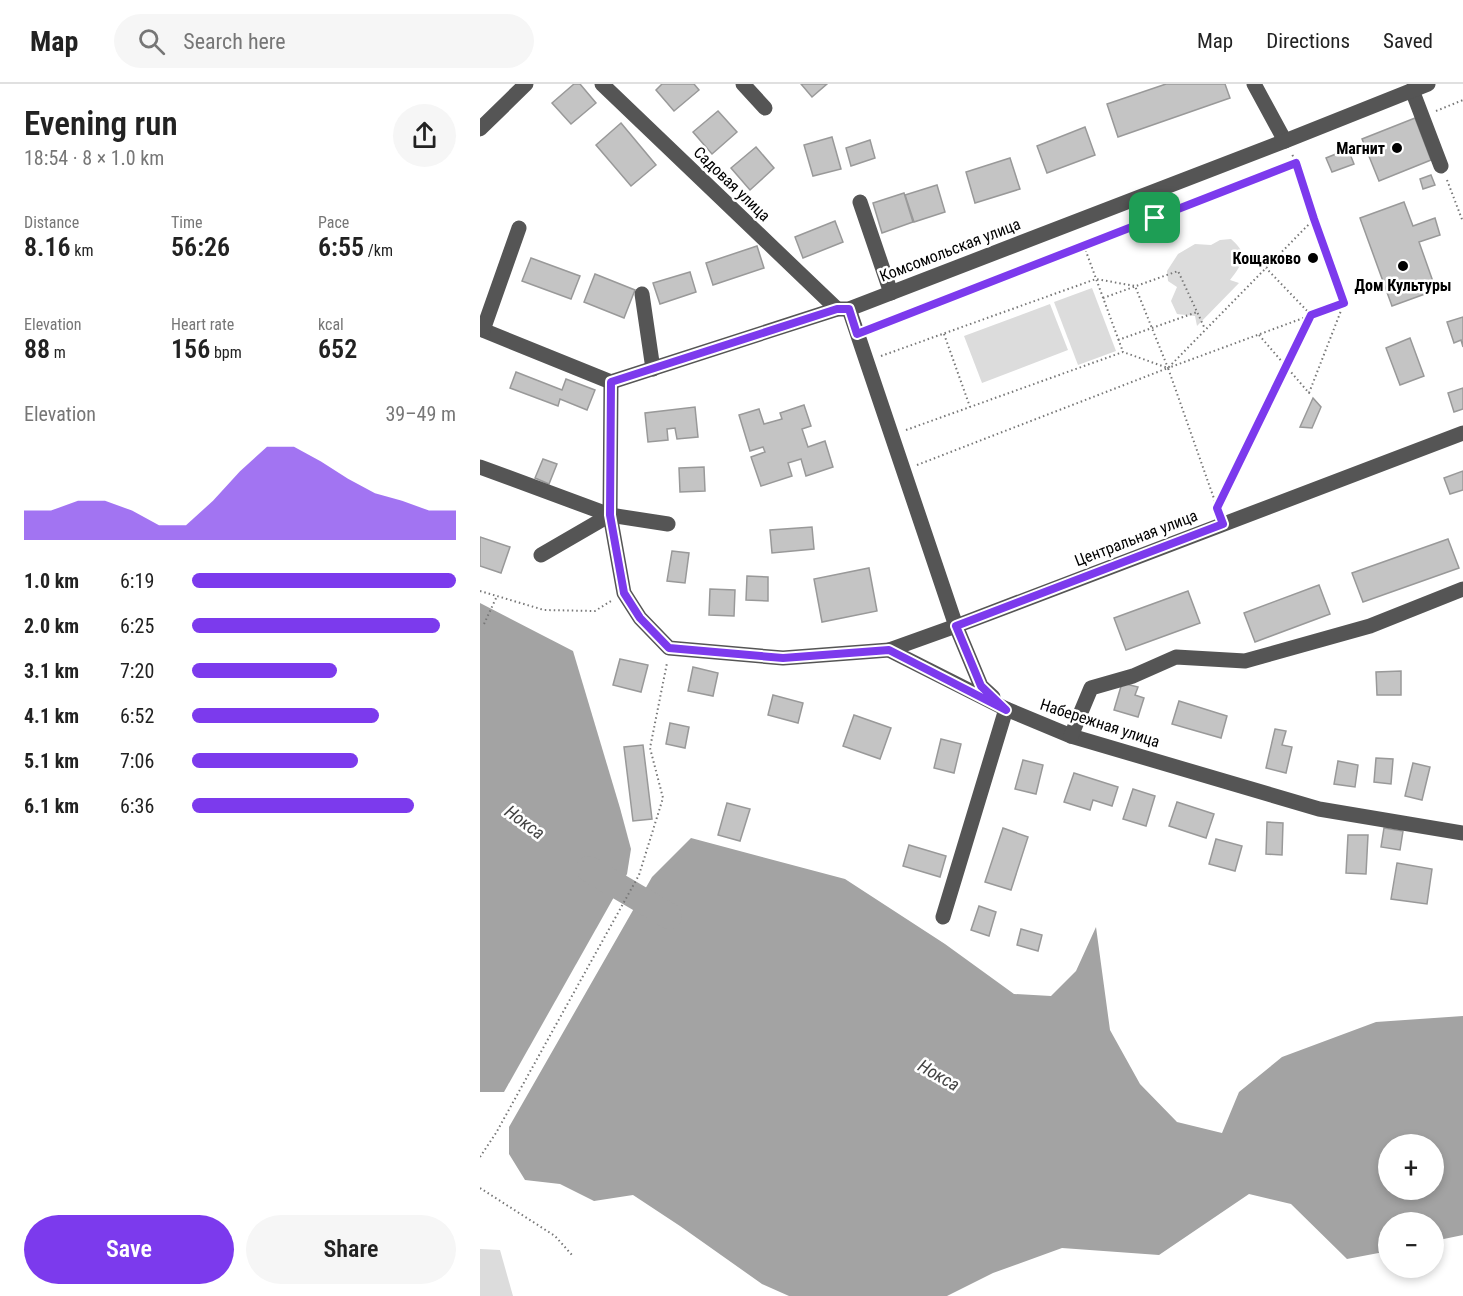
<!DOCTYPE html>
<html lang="en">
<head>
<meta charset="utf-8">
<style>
  :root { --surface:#fff; --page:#f6f6f6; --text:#222; --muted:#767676; --line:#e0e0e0; --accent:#7c3aed }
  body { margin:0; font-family:"Roboto Condensed",sans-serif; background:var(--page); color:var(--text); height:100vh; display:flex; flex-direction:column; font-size:22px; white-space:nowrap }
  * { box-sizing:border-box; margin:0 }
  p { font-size:20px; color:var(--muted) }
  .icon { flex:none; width:33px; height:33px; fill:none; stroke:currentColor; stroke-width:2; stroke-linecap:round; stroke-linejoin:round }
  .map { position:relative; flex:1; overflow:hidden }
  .side { display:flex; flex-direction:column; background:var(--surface); width:480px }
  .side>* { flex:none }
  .controls { position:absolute; left:898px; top:1050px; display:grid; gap:12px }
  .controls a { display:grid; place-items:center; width:66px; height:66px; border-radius:50%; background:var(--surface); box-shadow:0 3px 9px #0003; font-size:30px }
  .pin { position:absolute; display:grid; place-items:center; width:51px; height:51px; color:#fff; margin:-26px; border-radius:12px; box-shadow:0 3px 9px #0006 }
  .round { display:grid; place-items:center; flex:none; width:63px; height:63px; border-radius:32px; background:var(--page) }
  .overview { display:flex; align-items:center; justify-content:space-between; height:102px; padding:0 24px }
  h1 { font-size:33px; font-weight:600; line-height:45px }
  .stats { display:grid; grid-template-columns:repeat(3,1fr); gap:9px; height:102px; padding:6px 24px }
  .stats div { display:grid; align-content:center }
  .stats b { font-size:26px; font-weight:600 }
  .stats small { font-size:16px; font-weight:400 }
  .stats p { font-size:16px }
  .chart { height:168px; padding:12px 24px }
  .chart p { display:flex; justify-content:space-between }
  .chart svg { width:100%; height:108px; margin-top:6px; fill:var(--accent); opacity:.7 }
  .primary-button { display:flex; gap:12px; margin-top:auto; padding:12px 24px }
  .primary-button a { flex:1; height:69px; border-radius:36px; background:var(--accent); color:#fff; font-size:24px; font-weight:600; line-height:69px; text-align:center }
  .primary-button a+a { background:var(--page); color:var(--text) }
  ul { padding:0 24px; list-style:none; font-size:20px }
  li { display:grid; grid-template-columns:96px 72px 1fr; align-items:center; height:45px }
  li i { height:15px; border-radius:8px; background:var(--accent) }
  header { display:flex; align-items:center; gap:36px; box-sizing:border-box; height:84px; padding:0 30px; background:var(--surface); border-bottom:2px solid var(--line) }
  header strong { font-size:28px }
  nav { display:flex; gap:33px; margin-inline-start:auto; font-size:21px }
  .search { width:420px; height:54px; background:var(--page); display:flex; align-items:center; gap:15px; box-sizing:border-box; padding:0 21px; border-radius:33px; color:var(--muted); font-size:22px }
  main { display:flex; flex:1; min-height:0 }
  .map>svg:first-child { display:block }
  .green { fill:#dcdcdc }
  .water { fill:#a3a3a3; fill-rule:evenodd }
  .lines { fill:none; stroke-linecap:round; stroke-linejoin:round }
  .river { stroke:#a3a3a3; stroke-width:26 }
  .building { fill:#c4c4c4; stroke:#999; stroke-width:1.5 }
  .path { stroke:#777; stroke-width:2; stroke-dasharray:1.5 3; stroke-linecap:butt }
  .minor { stroke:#555; stroke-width:15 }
  .route-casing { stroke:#fff; stroke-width:12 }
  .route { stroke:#7c3aed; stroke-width:8 }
  .poi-dot { fill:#000; stroke:#fff; stroke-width:2 }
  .labels { text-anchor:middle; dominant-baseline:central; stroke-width:5; stroke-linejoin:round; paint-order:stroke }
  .poi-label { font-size:16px; font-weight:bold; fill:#000; stroke:#fff; text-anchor:end }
  .street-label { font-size:16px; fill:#000; stroke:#fff }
  .water-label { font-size:18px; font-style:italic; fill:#444; stroke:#fff }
</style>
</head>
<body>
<header>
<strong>Map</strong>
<div class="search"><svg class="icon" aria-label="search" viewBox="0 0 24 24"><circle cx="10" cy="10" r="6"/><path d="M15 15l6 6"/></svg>Search here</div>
<nav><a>Map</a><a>Directions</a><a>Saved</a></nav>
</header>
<main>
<section class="side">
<div class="overview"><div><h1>Evening run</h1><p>18:54 · 8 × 1.0 km</p></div><a class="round"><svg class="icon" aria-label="share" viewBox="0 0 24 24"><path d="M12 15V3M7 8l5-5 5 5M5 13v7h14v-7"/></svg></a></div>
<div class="stats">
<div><p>Distance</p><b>8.16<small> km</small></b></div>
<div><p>Time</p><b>56:26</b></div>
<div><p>Pace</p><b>6:55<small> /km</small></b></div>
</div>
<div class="stats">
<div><p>Elevation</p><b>88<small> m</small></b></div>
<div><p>Heart rate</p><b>156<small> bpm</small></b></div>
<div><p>kcal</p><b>652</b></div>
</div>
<div class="chart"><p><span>Elevation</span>39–49 m</p>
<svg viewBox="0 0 160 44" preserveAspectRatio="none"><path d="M0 44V32L10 32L20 28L30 28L40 32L50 38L60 38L70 28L80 16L90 6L100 6L110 12L120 19L130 25L140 28L150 32L160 32V44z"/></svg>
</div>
<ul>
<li><b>1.0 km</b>6:19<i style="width:100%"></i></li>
<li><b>2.0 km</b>6:25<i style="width:94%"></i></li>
<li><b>3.1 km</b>7:20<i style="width:55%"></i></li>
<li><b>4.1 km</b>6:52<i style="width:71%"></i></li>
<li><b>5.1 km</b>7:06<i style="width:63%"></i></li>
<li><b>6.1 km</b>6:36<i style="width:84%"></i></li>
</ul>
<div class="primary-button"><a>Save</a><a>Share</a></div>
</section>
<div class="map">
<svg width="983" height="1212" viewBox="0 0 983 1212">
  <rect width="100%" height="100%" fill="#fff"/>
  <!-- green -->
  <g class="green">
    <path d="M 751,155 C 770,171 762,180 750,196 L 759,199 L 717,242 L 715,232 L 697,230 L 691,217 L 697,203 L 688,197 L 687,187 L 698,170 L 715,160 L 731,161 L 740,156 Z"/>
    <path d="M 612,204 L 636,267 L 598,281 L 574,218 Z"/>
    <path d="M 570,220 L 588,266 L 502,299 L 484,252 Z"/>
    <path d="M 0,1165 L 20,1166 L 33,1212 L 0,1212 Z"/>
  </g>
  <!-- water -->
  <g class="water">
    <path d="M 0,519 L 93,567 L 140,724 L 151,765 L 147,790 L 24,1008 L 0,1008 Z"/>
    <path d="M 211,754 L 365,795 L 465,860 L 534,910 L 571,912 L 596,887 L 616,843 L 630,946 L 660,1000 L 697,1038 L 742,1049 L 759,1008 L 802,973 L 896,938 L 983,932 L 983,1151 L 954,1157 L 954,1138 L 909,1138 L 909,1167 L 867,1175 L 811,1120 L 769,1110 L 679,1171 L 582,1164 L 513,1189 L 467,1212 L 309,1212 L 282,1200 L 200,1142 L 153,1111 L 114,1117 L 80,1100 L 45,1096 L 29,1070 L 29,1043 L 172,793 ZM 909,1060 L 954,1060 L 954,1106 L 909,1106 Z"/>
  </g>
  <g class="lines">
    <!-- river -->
    <path class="river" d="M 109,785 L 189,832"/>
  </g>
  <!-- building -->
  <g class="building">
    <path d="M 94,0 L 100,0 L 116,19 L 91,40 L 72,19 Z"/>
    <path d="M 182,0 L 214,0 L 219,6 L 194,27 L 176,6 Z"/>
    <path d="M 321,0 L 347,0 L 332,13 Z"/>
    <path d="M 686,0 L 745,0 L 750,14 L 638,53 L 627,20 Z"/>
    <path d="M 238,27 L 257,48 L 232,70 L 213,48 Z"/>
    <path d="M 935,34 L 951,76 L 899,97 L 882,55 Z"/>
    <path d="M 141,39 L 176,81 L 151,102 L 116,61 Z"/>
    <path d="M 605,43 L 615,71 L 567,89 L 557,62 Z"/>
    <path d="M 352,53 L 361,85 L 333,92 L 324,61 Z"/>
    <path d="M 390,56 L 395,74 L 371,82 L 366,64 Z"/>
    <path d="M 276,63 L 294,84 L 270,106 L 251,84 Z"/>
    <path d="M 868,65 L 874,80 L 852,88 L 846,74 Z"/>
    <path d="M 530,74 L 540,105 L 495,119 L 486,88 Z"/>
    <path d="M 951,91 L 955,101 L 943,105 L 940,95 Z"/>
    <path d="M 457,101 L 465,128 L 434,138 L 425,111 Z"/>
    <path d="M 424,109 L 433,138 L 402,149 L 393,119 Z"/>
    <path d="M 924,118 L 933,142 L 955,134 L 960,151 L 939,158 L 956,206 L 912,222 L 880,134 Z"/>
    <path d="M 355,137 L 363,158 L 323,174 L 315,153 Z"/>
    <path d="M 277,162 L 284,184 L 233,201 L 226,179 Z"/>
    <path d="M 51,174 L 100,192 L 91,215 L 42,197 Z"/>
    <path d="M 210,188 L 216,208 L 180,220 L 173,199 Z"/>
    <path d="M 115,190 L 155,206 L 144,234 L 104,218 Z"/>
    <path d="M 983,233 L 983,263 L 981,256 L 974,259 L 967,238 Z"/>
    <path d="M 930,254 L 944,292 L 920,301 L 906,264 Z"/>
    <path d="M 36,288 L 82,306 L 86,295 L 115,306 L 107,326 L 80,315 L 78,322 L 30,304 Z"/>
    <path d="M 983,304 L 983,325 L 974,328 L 968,309 Z"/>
    <path d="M 833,314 L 841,323 L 832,344 L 820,343 Z"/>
    <path d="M 324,321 L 331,342 L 322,345 L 328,363 L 345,357 L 353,383 L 326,392 L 321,375 L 308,379 L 312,392 L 281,402 L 271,373 L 285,368 L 283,363 L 270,367 L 259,331 L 279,325 L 284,340 L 302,335 L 300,329 Z"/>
    <path d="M 215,323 L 218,353 L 197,355 L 195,344 L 187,345 L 188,356 L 168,358 L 165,329 Z"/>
    <path d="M 63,375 L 77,380 L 69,400 L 55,394 Z"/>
    <path d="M 224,383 L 225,407 L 200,408 L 199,384 Z"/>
    <path d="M 983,387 L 983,406 L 970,410 L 964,394 Z"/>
    <path d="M 332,443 L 334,465 L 292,469 L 290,446 Z"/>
    <path d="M 0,453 L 30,463 L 21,489 L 0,482 Z"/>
    <path d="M 968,455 L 979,484 L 883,518 L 872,489 Z"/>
    <path d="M 192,467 L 209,469 L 205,499 L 187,497 Z"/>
    <path d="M 389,484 L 397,527 L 342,538 L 334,495 Z"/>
    <path d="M 267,492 L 288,493 L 288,517 L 266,516 Z"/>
    <path d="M 839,501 L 850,530 L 775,558 L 764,529 Z"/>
    <path d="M 230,505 L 255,506 L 254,532 L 229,531 Z"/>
    <path d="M 708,507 L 720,539 L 646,566 L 634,534 Z"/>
    <path d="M 140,575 L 168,581 L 161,608 L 133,601 Z"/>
    <path d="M 213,583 L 238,589 L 233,612 L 208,607 Z"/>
    <path d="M 921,587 L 921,611 L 897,611 L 896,588 Z"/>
    <path d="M 642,599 L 658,603 L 655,611 L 664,614 L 658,633 L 634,626 Z"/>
    <path d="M 293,611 L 323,619 L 318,639 L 288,631 Z"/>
    <path d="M 699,617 L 747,632 L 741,654 L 692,640 Z"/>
    <path d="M 374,631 L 411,644 L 400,675 L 363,662 Z"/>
    <path d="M 190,639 L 209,643 L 205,664 L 186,660 Z"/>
    <path d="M 795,645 L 806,647 L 802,661 L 812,663 L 806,689 L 786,684 Z"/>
    <path d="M 461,655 L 481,660 L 474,689 L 454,684 Z"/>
    <path d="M 163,661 L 172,735 L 153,737 L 144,663 Z"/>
    <path d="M 896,674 L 913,675 L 911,700 L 894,698 Z"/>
    <path d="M 543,676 L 563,681 L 556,710 L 535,705 Z"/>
    <path d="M 858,677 L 878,681 L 875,703 L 854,700 Z"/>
    <path d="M 933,679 L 950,683 L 942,716 L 925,712 Z"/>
    <path d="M 594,689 L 638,703 L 632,722 L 613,716 L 610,726 L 584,718 Z"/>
    <path d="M 653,705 L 675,712 L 666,742 L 643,735 Z"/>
    <path d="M 697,718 L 734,730 L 726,754 L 689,742 Z"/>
    <path d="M 247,719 L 270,725 L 260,757 L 238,751 Z"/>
    <path d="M 787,738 L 803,739 L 802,771 L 786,770 Z"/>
    <path d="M 523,744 L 548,753 L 531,806 L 505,798 Z"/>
    <path d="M 904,744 L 923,747 L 920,766 L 901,763 Z"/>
    <path d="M 868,751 L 888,751 L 886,790 L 866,789 Z"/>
    <path d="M 736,755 L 762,762 L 755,787 L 729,780 Z"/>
    <path d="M 429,761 L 466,772 L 460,793 L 423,782 Z"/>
    <path d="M 917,779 L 952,785 L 947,820 L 911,815 Z"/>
    <path d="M 499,822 L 516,828 L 509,852 L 491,846 Z"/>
    <path d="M 541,845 L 562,851 L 558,867 L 537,861 Z"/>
  </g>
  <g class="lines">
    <!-- path -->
    <g class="path">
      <path d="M 956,27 L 983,16"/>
      <path d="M 967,96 L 983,138"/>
      <path d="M 604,162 L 643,268"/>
      <path d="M 623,214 L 698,187 L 725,245"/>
      <path d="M 391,244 L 816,79"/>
      <path d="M 464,250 L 490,323"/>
      <path d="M 779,251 L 829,309 L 864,219 L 834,135 L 816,79 L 812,70"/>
      <path d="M 638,256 L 717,228"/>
      <path d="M 401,272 L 616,195 L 655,202 L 688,284 L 864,219"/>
      <path d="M 426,346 L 643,268 L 688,284 L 738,426"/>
      <path d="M 437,381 L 688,284 L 834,135"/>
      <path d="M 737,424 L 831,231 L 786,184"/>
      <path d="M 0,507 L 64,526 L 115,527 L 131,517"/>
      <path d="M 4,540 L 17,512"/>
      <path d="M 0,1073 L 16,1049 L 159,791 L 183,714 L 170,664 L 187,579"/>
      <path d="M 0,1104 L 75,1152 L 92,1171"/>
    </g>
    <!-- minor -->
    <g class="minor">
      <path d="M 122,0 L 357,225"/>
      <path d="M 263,0 L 285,24"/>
      <path d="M 774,0 L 805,57"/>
      <path d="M 932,6 L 961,82"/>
      <path d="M 0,45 L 46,0"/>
      <path d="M 380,118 L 411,209"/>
      <path d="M 162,210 L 173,285"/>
      <path d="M 369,225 L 476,542 L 501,602 L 513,613"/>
      <path d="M 0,245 L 131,298 L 357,225 L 369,225 L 805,57 L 948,0"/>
      <path d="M 3,246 L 39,144"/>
      <path d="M 131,298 L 130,431 L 144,509 L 160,534 L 189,564 L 303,574 L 409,566 L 526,625 L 591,652 L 839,725 L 983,749"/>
      <path d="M 0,383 L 130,431 L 188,440"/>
      <path d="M 61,471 L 130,431"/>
      <path d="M 409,566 L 476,542 L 983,349"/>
      <path d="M 591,652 L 611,604 L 653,592 L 696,573 L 765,577 L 890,542 L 983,505"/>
      <path d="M 463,833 L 526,625"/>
    </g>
  </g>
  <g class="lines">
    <defs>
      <path id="route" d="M 816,79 L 834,135 L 864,219 L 831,231 L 737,424 L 743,440 L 476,542 L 501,602 L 526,626 L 409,566 L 303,574 L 189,564 L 160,534 L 144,509 L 130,431 L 131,298 L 357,225 L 369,225 L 377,250 Z"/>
    </defs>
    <!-- route casing -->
    <use href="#route" class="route-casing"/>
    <!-- route -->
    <use href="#route" class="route"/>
  </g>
  <!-- markers -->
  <g class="poi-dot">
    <circle cx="917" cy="64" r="6"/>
    <circle cx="833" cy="174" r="6"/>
    <circle cx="923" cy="182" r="6"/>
  </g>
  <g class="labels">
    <!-- poi labels -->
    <g class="poi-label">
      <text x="905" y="64">Магнит</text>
      <text x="821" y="174">Кощаково</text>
      <text x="923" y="201" text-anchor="middle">Дом Культуры</text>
    </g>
    <!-- street labels -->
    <g class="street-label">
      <text transform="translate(252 100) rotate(44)">Садовая улица</text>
      <text transform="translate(470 166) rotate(-21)">Комсомольская улица</text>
      <text transform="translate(656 454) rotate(-21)">Центральная улица</text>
      <text transform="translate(620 639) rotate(18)">Набережная улица</text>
    </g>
    <!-- water labels -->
    <g class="water-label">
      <text transform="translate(45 738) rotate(36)">Нокса</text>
      <text transform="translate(459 991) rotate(30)">Нокса</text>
    </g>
  </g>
</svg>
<div class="controls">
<a>+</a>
<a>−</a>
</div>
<div class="pin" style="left:675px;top:134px;background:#1e9e55"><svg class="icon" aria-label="arrive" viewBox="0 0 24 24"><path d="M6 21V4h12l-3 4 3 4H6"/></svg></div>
</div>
</main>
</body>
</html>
